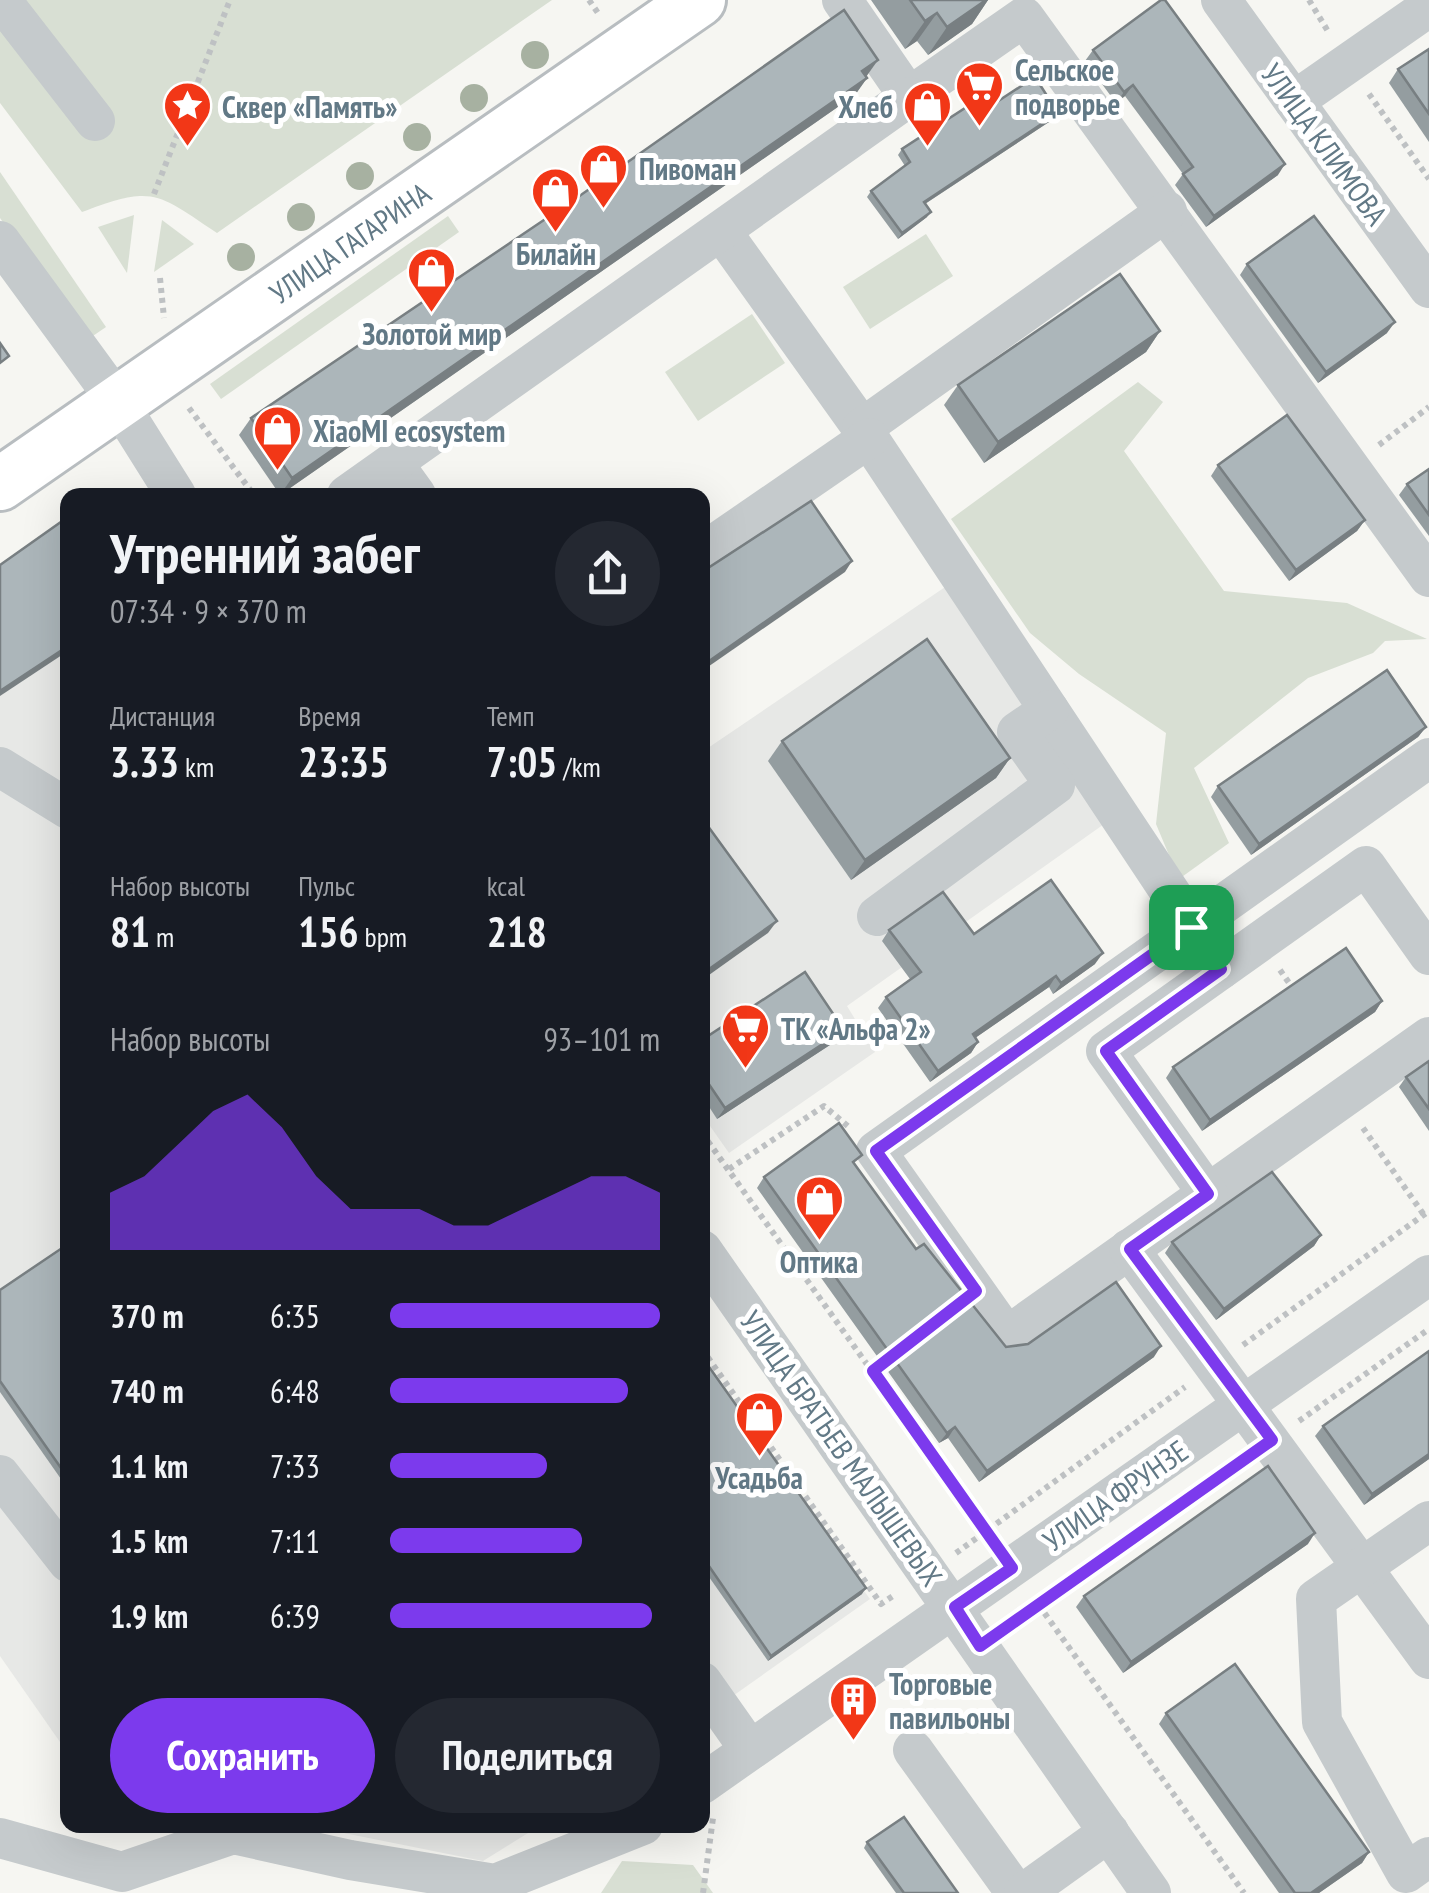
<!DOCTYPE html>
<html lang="ru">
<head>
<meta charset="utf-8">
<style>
  :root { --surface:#171b24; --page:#242831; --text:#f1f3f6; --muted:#9ea1a6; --accent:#7c3aed }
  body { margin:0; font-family:"PT Sans Narrow",sans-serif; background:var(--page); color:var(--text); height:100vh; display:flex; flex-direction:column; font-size:38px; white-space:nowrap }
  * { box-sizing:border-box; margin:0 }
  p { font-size:32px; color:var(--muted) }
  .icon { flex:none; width:55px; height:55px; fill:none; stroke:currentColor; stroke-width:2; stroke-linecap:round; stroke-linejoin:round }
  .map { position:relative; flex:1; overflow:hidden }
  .side { position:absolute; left:60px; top:488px; width:650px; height:1345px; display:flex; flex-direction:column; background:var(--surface); border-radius:20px; box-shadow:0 10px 40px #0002 }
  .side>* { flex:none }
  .pin { position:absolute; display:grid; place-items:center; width:85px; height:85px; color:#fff; margin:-42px; border-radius:20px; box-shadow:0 5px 15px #0006 }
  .round { display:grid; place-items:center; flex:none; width:105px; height:105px; border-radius:52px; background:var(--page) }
  .head { display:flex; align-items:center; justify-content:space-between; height:170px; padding:0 50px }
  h1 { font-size:55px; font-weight:800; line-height:75px }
  .figures { display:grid; grid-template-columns:repeat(3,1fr); gap:15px; height:170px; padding:10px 50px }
  .figures div { display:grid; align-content:center }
  .figures b { font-size:42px; font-weight:800 }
  .figures small { font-size:28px; font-weight:400 }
  .figures p { font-size:28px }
  .chart { height:280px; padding:20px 50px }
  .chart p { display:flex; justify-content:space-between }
  .chart svg { width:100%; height:180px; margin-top:10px; fill:var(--accent); opacity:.7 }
  .cta { display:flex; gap:20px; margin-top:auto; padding:20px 50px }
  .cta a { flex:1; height:115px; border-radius:60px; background:var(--accent); color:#fff; font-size:40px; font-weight:800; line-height:115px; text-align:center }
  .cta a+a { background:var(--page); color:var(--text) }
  ul { padding:0 50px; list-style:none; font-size:32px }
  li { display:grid; grid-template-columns:160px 120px 1fr; align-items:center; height:75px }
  li i { height:25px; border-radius:12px; background:var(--accent) }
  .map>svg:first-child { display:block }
  .built { fill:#e7e8e6 }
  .green { fill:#d8dfd3 }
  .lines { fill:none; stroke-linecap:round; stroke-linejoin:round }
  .major-casing { stroke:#b8bdc0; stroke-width:58 }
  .path { stroke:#bec1c3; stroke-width:6; stroke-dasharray:5 5; stroke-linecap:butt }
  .minor { stroke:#c5cacc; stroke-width:40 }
  .major { stroke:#fff; stroke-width:52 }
  .tree { fill:#a7b1a1 }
  .wall { fill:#949da0 }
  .shaded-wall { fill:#787f82 }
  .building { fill:#acb6ba; stroke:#787f82; stroke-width:2.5 }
  .route-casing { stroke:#fff; stroke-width:20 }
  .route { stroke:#7c3aed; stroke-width:12 }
  .labels { text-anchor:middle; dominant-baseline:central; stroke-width:10; stroke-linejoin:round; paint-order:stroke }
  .poi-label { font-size:30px; font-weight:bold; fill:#627986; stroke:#fff; text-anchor:start }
  .street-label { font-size:30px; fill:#627986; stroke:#fff }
</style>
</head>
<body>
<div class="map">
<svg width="1429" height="1893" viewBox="0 0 1429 1893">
  <rect width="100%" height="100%" fill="#f6f6f2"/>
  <!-- built -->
  <g class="built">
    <path d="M 67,522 L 67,1752 L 0,1656 L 0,569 Z"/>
    <path d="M 954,581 L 1107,822 L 847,1006 L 875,1052 L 729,1153 L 703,1116 L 702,752 Z"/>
    <path d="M 702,1367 L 870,1599 L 703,1717 L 702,1717 Z"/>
    <path d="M 304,1825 L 541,1825 L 483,1861 Z"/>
  </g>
  <!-- green -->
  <g class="green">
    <path d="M 0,0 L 552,0 L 217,233 C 156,192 153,185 82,212 L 0,103 Z"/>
    <path d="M 0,172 L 106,327 L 84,342 L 0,218 Z"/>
    <path d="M 134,215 L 127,273 L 98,227 Z"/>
    <path d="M 448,216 L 459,232 L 221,399 L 210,384 Z"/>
    <path d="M 162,220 L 194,244 L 154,272 Z"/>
    <path d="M 926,234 L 953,276 L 870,329 L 843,287 Z"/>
    <path d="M 752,314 L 785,363 L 698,421 L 665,372 Z"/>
    <path d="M 1138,382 L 1163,402 L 1124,451 L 1224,591 L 1347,603 L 1427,639 L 1385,641 L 1373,653 L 1308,678 L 1194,768 L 1229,843 L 1179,879 L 1156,824 L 1166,733 L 1079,674 L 1030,633 L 951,519 Z"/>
    <path d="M 622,1861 L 693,1865 L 713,1893 L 601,1893 Z"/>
  </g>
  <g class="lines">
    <defs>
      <g id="major">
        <path id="s1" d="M 0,484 L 699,0"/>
      </g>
    </defs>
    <!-- major casing -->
    <use href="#major" class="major-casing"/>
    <!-- path -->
    <g class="path">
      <path d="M 589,0 L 598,13"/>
      <path d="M 1309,0 L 1329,33"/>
      <path d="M 1369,94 L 1429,179"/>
      <path d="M 154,194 L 230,0"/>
      <path d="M 160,278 L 164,318"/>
      <path d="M 189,408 L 254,495"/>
      <path d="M 1379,445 L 1429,407"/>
      <path d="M 1280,970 L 1294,990"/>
      <path d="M 1363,1128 L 1424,1215"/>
      <path d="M 702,1133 L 988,1534"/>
      <path d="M 729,1169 L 824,1106 L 850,1128"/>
      <path d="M 1243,1345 L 1429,1211"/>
      <path d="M 702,1349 L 881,1604 L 896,1594"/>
      <path d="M 1299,1421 L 1429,1329"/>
      <path d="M 956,1553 L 1185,1387"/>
      <path d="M 1033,1597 L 1244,1893"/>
      <path d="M 1009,1625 L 1240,1463"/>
      <path d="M 703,1893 L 713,1818"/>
    </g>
    <!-- minor -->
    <g class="minor">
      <path d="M 1,0 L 95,121"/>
      <path d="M 842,0 L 909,97 L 1024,17 L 1429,577"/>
      <path d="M 1221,0 L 1429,288"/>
      <path d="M 1294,101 L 1429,7"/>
      <path d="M 722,232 L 862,428 L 1221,969"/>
      <path d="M 0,241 L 117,401 L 176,495"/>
      <path d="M 862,428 L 1167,211"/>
      <path d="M 393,463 L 416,495"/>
      <path d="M 347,495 L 909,97"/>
      <path d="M 702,553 L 869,438"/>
      <path d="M 1429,758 L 876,1151 L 1007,1336 L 1429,1037"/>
      <path d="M 0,767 L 68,809"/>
      <path d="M 877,916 L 1055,785 L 1017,732 L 1049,710"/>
      <path d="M 1208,1194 L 1106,1051 L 1366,866 L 1429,955"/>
      <path d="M 1129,1249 L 1429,1659"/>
      <path d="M 702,1250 L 1151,1893"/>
      <path d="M 0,1475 L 68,1562"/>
      <path d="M 1429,1521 L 1316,1599 L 1322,1722 L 1406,1873 L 1429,1857"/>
      <path d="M 702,1682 L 750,1750"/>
      <path d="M 913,1750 L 1016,1893"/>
      <path d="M 702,1784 L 1429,1275"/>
      <path d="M 0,1838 L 122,1872 L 233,1834 L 350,1860 L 495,1884 L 643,1825"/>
      <path d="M 1024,1893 L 1109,1832"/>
    </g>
    <!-- major -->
    <use href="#major" class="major"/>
  </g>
  <!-- trees -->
  <g class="tree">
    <circle cx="535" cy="55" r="14"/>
    <circle cx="474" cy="98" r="14"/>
    <circle cx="417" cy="137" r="14"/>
    <circle cx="360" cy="176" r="14"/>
    <circle cx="301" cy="217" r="14"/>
    <circle cx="241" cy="257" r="14"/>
  </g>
  <!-- wall -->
  <g class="wall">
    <path d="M 871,0 L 988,0 L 972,24 L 928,55 L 917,41 L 905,49 Z"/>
    <path d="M 1429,49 L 1429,142 L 1389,83 L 1398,69 Z"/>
    <path d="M 1093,50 L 1278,175 L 1206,227 L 1175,185 L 1183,174 L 1125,96 L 1116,103 L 1085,61 Z"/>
    <path d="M 866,77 L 867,78 L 855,95 L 280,495 L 239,435 L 251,418 Z"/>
    <path d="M 986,109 L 1058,113 L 1055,118 L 925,204 L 927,217 L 898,239 L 867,197 L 871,191 L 905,166 L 898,155 L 902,149 Z"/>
    <path d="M 1247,264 L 1387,333 L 1318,383 L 1240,275 Z"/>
    <path d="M 1160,331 L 1146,352 L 984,463 L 944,405 L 958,385 Z"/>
    <path d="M 1218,465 L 1365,520 L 1357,531 L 1289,581 L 1211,476 Z"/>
    <path d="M 1429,469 L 1429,536 L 1399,495 L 1407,484 Z"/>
    <path d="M 1426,727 L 1418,737 L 1251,855 L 1211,797 L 1218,786 Z"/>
    <path d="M 782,741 L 1010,758 L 996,778 L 851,880 L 768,761 Z"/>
    <path d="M 889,930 L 974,934 L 1095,964 L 1053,994 L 1049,987 L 975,1038 L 978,1042 L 971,1053 L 930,1082 L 878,1008 L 886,997 L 910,979 L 882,941 Z"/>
    <path d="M 1382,1001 L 1375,1012 L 1202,1131 L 1166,1078 L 1173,1067 Z"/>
    <path d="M 702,1040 L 836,1041 L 717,1119 L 702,1096 Z"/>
    <path d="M 1429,1061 L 1429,1131 L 1399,1087 L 1406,1077 Z"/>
    <path d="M 855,1165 L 916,1249 L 1006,1347 L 1154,1357 L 979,1482 L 948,1438 L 939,1443 L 757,1188 L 764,1177 Z"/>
    <path d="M 1321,1235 L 1314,1246 L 1216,1320 L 1165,1253 L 1172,1242 Z"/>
    <path d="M 68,1244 L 68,1489 L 0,1392 L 0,1290 Z"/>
    <path d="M 702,1357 L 862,1594 L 768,1661 L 702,1567 Z"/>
    <path d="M 1323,1426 L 1429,1459 L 1364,1505 L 1315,1436 Z"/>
    <path d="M 1308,1544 L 1123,1673 L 1076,1607 L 1084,1596 Z"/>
    <path d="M 1166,1713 L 1369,1852 L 1362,1863 L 1319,1893 L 1279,1893 L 1159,1724 Z"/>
    <path d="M 867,1842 L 958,1893 L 896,1893 L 864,1848 Z"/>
  </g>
  <!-- shaded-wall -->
  <g class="shaded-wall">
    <path d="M 980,0 L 988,0 L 972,24 L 928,55 L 947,27 Z"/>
    <path d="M 937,13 L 917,41 L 905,49 L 925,21 Z"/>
    <path d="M 878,60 L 866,77 L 862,71 Z"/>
    <path d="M 867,78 L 855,95 L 280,495 L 292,478 Z"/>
    <path d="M 1133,85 L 1125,96 L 1116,103 L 1124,92 Z"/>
    <path d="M 1058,113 L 1055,118 L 920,207 L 924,202 Z"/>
    <path d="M 1285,164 L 1278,175 L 1206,227 L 1214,216 Z"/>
    <path d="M 931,212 L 927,217 L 898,239 L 902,233 Z"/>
    <path d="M 1395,322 L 1387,333 L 1318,383 L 1326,372 Z"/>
    <path d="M 1160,331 L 1146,352 L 984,463 L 998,442 Z"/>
    <path d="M 1365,520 L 1357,531 L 1289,581 L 1296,570 Z"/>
    <path d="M 852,561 L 845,572 L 702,671 L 702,666 Z"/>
    <path d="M 68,646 L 68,651 L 0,696 L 0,691 Z"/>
    <path d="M 1426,727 L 1418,737 L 1251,855 L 1259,844 Z"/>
    <path d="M 1010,758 L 996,778 L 851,880 L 865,860 Z"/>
    <path d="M 777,921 L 768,933 L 702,980 L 702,974 Z"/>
    <path d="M 1103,953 L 1095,964 L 1053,994 L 1061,983 Z"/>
    <path d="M 1056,976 L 1049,987 L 965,1045 L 973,1034 Z"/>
    <path d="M 1382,1001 L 1375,1012 L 1202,1131 L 1210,1120 Z"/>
    <path d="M 844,1030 L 836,1041 L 717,1119 L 725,1108 Z"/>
    <path d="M 978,1042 L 971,1053 L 930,1082 L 938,1071 Z"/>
    <path d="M 1321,1235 L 1314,1246 L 1216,1320 L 1224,1309 Z"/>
    <path d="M 1161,1346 L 1154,1357 L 979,1482 L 987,1471 Z"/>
    <path d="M 955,1427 L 948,1438 L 939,1443 L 947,1433 Z"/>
    <path d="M 1429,1454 L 1429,1459 L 1364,1505 L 1372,1494 Z"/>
    <path d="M 1315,1533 L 1308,1544 L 1123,1673 L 1131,1662 Z"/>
    <path d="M 866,1588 L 862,1594 L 768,1661 L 771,1656 Z"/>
    <path d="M 431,1825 L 461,1825 L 455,1829 Z"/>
    <path d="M 1369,1852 L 1362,1863 L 1319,1893 L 1311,1893 Z"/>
  </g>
  <!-- building -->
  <g class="building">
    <path d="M 910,0 L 986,0 L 947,27 L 937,13 L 925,21 Z"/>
    <path d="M 1161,0 L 1165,0 L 1285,164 L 1214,216 L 1183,174 L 1193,167 L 1133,85 L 1124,92 L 1093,50 Z"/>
    <path d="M 844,10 L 878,60 L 862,71 L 867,78 L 292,478 L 251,418 L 578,197 Z"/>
    <path d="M 1429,49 L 1429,114 L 1398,69 Z"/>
    <path d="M 1035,77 L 1058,113 L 924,202 L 931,212 L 902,233 L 871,191 L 910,162 L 902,149 L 979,99 L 986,109 Z"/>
    <path d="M 1314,216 L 1395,322 L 1326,372 L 1247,264 Z"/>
    <path d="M 1120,274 L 1160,331 L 998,442 L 958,385 Z"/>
    <path d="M 0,343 L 9,356 L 0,363 Z"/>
    <path d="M 1287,415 L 1365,520 L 1296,570 L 1218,465 Z"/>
    <path d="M 1429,469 L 1429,515 L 1407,484 Z"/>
    <path d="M 811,501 L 852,561 L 702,666 L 702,572 Z"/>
    <path d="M 68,517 L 68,646 L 0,691 L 0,565 Z"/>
    <path d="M 927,639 L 1010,758 L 865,860 L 782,741 Z"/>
    <path d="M 1387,670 L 1426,727 L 1259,844 L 1218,786 Z"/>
    <path d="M 702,818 L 777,921 L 702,974 Z"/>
    <path d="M 1051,880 L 1103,953 L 1061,983 L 1056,976 L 973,1034 L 978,1042 L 938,1071 L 886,997 L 921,972 L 889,930 L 943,892 L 974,934 Z"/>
    <path d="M 1346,948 L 1382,1001 L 1210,1120 L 1173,1067 Z"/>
    <path d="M 805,972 L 844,1030 L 725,1108 L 702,1074 L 702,1040 Z"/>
    <path d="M 1429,1061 L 1429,1109 L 1406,1077 Z"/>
    <path d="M 839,1123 L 862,1155 L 853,1162 L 916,1249 L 924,1244 L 1006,1347 L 1028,1344 L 1116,1282 L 1161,1346 L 987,1471 L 955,1427 L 947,1433 L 764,1177 Z"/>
    <path d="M 1272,1172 L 1321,1235 L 1224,1309 L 1172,1242 Z"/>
    <path d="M 68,1244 L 68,1478 L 0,1381 L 0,1290 Z"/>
    <path d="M 1429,1351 L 1429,1454 L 1372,1494 L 1323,1426 Z"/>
    <path d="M 702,1357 L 866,1588 L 771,1656 L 702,1556 Z"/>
    <path d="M 1268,1466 L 1315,1533 L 1131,1662 L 1084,1596 Z"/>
    <path d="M 1235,1664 L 1369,1852 L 1311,1893 L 1295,1893 L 1166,1713 Z"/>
    <path d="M 904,1817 L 958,1893 L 904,1893 L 867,1842 Z"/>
  </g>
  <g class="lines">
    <defs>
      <path id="route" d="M 1191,927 L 1221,969 L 1106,1051 L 1208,1194 L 1130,1249 L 1272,1440 L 980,1646 L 955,1607 L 1012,1568 L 873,1371 L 976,1291 L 876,1151 Z"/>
    </defs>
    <!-- route casing -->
    <use href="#route" class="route-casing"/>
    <!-- route -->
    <use href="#route" class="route"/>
  </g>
  <!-- icons -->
  <defs>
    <symbol id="supermarket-pin" viewBox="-11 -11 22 30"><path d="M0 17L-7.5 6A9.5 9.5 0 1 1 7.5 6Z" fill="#f23717" stroke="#fff"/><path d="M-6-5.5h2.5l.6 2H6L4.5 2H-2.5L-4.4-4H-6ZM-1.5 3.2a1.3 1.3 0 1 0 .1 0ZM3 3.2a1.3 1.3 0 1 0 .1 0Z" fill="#fff"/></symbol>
    <symbol id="sight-pin" viewBox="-11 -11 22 30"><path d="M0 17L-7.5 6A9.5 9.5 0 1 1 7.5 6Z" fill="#f23717" stroke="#fff"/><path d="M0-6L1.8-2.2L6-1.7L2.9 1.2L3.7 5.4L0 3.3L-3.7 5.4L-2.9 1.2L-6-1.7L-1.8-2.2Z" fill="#fff"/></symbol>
    <symbol id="shop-pin" viewBox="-11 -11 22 30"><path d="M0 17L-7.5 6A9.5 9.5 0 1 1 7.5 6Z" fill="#f23717" stroke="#fff"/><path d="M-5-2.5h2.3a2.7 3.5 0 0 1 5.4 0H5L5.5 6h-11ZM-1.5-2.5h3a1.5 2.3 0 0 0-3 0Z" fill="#fff"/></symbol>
    <symbol id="building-pin" viewBox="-11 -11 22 30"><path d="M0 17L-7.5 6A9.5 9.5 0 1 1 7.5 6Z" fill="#f23717" stroke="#fff"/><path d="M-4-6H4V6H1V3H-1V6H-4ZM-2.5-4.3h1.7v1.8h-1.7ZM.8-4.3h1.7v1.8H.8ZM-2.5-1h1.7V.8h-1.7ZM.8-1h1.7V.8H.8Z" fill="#fff"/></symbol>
  </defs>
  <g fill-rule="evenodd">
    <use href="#supermarket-pin" x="952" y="58" width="55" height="75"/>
    <use href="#sight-pin" x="160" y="78" width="55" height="75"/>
    <use href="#shop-pin" x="900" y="78" width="55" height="75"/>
    <use href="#shop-pin" x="576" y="140" width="55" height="75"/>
    <use href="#shop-pin" x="528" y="164" width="55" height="75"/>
    <use href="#shop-pin" x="404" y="244" width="55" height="75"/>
    <use href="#shop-pin" x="250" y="402" width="55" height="75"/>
    <use href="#supermarket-pin" x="718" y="1000" width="55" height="75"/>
    <use href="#shop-pin" x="792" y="1172" width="55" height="75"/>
    <use href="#shop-pin" x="732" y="1388" width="55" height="75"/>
    <use href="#building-pin" x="826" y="1672" width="55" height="75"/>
  </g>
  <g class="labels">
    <!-- poi labels -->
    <g class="poi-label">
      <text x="1015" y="69">Сельское<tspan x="1015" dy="34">подворье</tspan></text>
      <text x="222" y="106">Сквер «Память»</text>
      <text x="893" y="106" text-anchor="end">Хлеб</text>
      <text x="639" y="168">Пивоман</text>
      <text x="556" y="253" text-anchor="middle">Билайн</text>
      <text x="432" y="333" text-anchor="middle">Золотой мир</text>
      <text x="313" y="430">XiaoMI ecosystem</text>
      <text x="781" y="1028">ТК «Альфа 2»</text>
      <text x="819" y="1261" text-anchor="middle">Оптика</text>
      <text x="759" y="1477" text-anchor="middle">Усадьба</text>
      <text x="889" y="1683">Торговые<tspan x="889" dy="34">павильоны</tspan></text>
    </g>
    <!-- street labels -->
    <g class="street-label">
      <text transform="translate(1325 144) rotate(54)">УЛИЦА КЛИМОВА</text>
      <text stroke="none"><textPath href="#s1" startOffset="425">УЛИЦА ГАГАРИНА</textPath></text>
      <text transform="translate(842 1448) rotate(55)">УЛИЦА БРАТЬЕВ МАЛЫШЕВЫХ</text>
      <text transform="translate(1115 1495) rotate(-35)">УЛИЦА ФРУНЗЕ</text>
    </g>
  </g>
</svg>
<div class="pin" style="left:1191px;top:927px;background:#1e9e55"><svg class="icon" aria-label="arrive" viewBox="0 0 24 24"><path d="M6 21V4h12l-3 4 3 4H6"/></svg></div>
<section class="side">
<div class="head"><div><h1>Утренний забег</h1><p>07:34 · 9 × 370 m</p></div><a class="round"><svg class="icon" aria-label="share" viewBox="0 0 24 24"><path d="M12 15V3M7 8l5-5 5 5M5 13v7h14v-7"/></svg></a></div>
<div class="figures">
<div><p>Дистанция</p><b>3.33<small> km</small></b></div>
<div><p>Время</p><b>23:35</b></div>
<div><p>Темп</p><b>7:05<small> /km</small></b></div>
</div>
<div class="figures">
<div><p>Набор высоты</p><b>81<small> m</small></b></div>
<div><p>Пульс</p><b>156<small> bpm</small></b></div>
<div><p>kcal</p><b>218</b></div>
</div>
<div class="chart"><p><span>Набор высоты</span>93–101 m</p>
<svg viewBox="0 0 160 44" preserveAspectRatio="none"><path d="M0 44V30L10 26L20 18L30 10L40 6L50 14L60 26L70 34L80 34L90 34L100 38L110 38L120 34L130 30L140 26L150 26L160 30V44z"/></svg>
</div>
<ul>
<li><b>370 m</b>6:35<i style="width:100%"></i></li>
<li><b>740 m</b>6:48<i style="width:88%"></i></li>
<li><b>1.1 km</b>7:33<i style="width:58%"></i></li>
<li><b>1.5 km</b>7:11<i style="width:71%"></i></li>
<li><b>1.9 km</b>6:39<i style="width:97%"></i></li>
</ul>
<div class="cta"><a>Сохранить</a><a>Поделиться</a></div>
</section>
</div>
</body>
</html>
